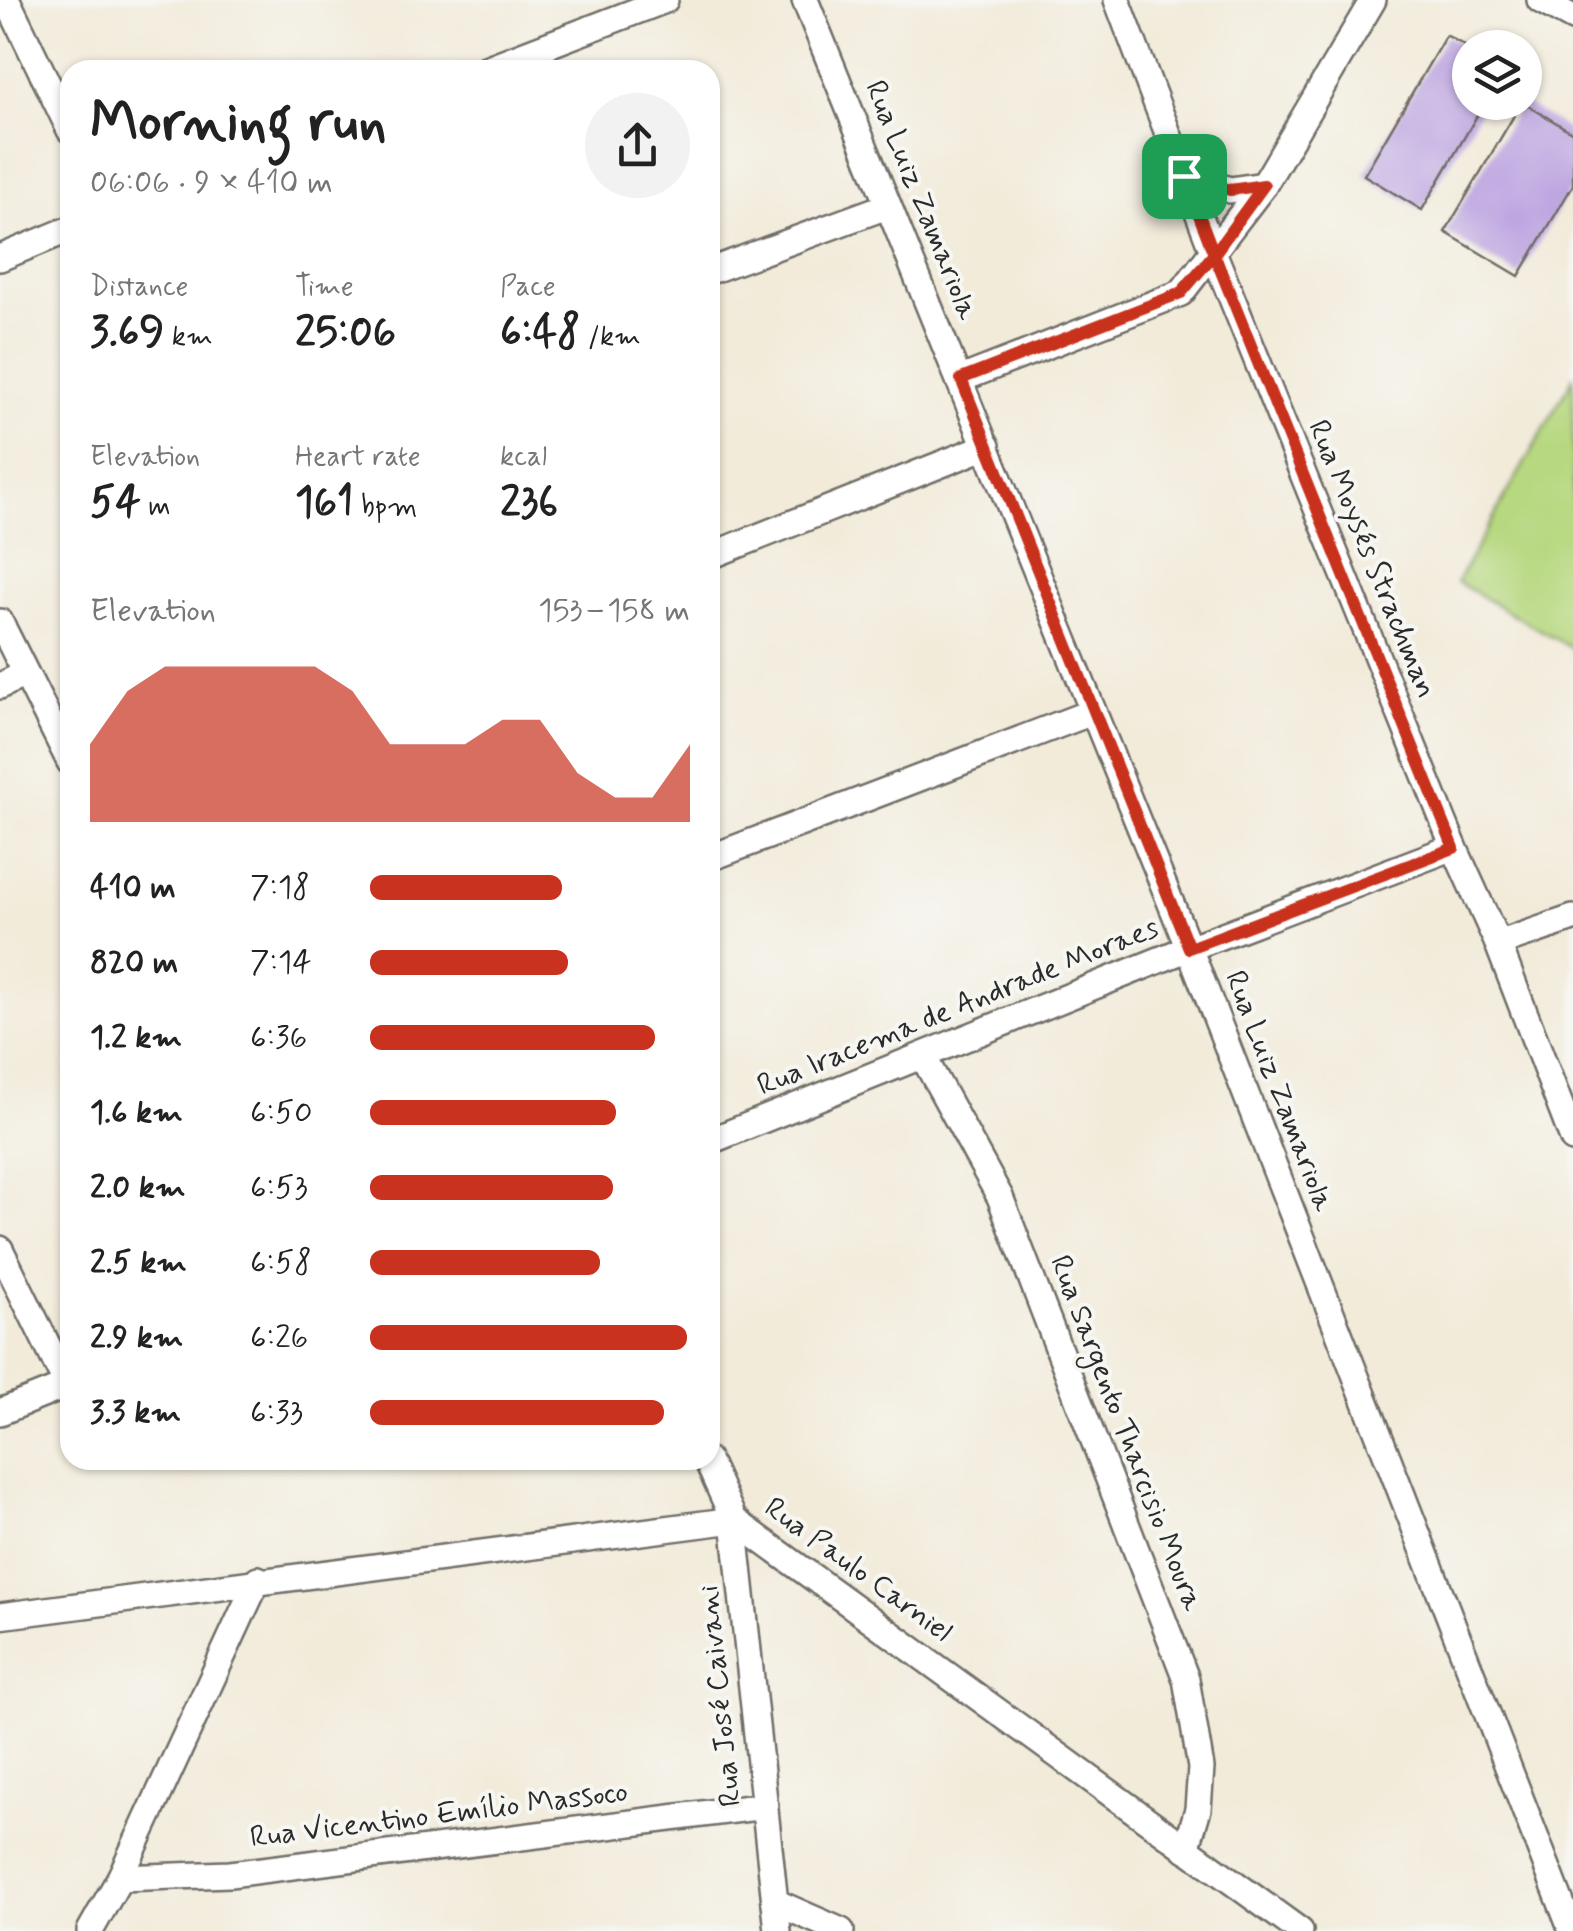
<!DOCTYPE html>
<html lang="en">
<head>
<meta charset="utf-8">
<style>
  :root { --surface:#fff; --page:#f2f2f2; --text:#222; --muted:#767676; --accent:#c8321e }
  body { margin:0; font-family:Mynerve,sans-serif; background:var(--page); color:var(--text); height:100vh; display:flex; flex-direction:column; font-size:38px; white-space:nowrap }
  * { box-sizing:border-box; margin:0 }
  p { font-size:32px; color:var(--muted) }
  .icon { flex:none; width:55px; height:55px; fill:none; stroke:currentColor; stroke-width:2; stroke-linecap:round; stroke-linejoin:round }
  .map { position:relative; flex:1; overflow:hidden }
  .panel { position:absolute; left:60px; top:60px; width:660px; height:1410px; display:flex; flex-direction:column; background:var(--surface); border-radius:30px; box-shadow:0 2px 8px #0004 }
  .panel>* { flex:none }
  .buttons { position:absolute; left:1452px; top:30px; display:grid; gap:20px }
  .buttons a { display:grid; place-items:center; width:90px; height:90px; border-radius:50%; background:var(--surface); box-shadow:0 2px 8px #0004; font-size:50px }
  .pin { position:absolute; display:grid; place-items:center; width:85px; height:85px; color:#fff; margin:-42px; border-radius:20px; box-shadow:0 5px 15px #0006 }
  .round { display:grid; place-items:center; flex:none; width:105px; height:105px; border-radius:52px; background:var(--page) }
  .overview { display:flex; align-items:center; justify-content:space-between; height:170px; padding:0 30px }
  h1 { font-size:55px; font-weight:700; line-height:75px }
  .figures { display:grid; grid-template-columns:repeat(3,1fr); gap:15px; height:170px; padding:10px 30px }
  .figures div { display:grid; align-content:center }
  .figures b { font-size:42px; font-weight:700 }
  .figures small { font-size:28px; font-weight:400 }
  .figures p { font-size:28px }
  .chart { height:280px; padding:20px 30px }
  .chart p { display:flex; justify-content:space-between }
  .chart svg { width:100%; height:180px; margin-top:10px; fill:var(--accent); opacity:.7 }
  ul { padding:0 30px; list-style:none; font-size:32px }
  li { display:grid; grid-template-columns:160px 120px 1fr; align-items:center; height:75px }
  li i { height:25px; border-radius:12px; background:var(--accent) }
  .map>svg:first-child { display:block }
  .green { fill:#b7d880; stroke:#718256; stroke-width:2.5 }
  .building { fill:#bda5e1 }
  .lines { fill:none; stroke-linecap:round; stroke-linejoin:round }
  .minor-casing { stroke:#716e68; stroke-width:30 }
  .minor { stroke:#fff; stroke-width:25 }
  .route-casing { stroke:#fff; stroke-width:20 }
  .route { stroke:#c8321e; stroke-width:12 }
  .labels { text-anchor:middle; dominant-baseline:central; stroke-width:8; stroke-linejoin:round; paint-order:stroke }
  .street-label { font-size:30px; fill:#2b2b2b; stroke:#f6f6f2 }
</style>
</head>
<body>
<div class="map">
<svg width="1573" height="1931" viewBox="0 0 1573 1931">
  <rect width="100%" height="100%" fill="#f6f6f2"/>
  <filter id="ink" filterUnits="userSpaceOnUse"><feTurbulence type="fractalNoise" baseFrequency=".01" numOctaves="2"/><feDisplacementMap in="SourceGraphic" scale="20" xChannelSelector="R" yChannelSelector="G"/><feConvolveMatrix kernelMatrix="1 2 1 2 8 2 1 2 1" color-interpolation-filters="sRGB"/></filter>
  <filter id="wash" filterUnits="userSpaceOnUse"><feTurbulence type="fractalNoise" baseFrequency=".0048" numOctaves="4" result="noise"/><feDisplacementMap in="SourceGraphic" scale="40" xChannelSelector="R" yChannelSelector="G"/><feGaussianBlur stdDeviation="2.25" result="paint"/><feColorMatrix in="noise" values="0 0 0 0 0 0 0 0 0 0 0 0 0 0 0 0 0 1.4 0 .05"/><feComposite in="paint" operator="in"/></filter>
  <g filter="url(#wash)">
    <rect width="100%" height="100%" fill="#f2ebda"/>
    <!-- green -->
    <path class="green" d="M 1573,378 L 1573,649 L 1457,582 Z"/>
    <g id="blocks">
      <!-- building -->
      <g class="building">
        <path d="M 1446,35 L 1470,49 L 1470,102 L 1485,102 L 1422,210 L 1364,175 Z"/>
        <path d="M 1522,102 L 1573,133 L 1573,185 L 1519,276 L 1445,232 Z"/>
      </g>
    </g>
  </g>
  <g filter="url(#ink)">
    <use href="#blocks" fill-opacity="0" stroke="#716e68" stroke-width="2.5"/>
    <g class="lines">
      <defs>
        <g id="minor">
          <path d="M 7,0 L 70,130"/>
          <path d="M 805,0 L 1189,948 L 1572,1931"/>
          <path d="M 1117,0 L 1214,254 L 1454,847 L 1498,944 L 1573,1139"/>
          <path d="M 1540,0 L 1573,18"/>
          <path d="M 483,70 L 665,0"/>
          <path d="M 1184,176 L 1230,190 L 1264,185"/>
          <path d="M 0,258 L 70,229"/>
          <path d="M 710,271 L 887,206"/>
          <path d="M 961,379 L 1181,293 L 1264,185 L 1373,0"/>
          <path d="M 710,556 L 987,446"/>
          <path d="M 0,622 L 70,762"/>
          <path d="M 0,686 L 25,674"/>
          <path d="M 710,858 L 1092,712"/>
          <path d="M 1498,944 L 1573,918"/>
          <path d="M 924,1058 L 1000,1197 L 1186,1679 L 1201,1768 L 1198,1809 L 1186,1849"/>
          <path d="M 710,1141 L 1189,948 L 1454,847"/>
          <path d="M 0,1249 L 67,1385"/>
          <path d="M 0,1412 L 70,1384"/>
          <path d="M 707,1460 L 734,1520 L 778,1931"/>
          <path d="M 0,1616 L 734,1520 L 1300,1931"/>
          <path d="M 120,1878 L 230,1874 L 765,1806"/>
          <path d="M 775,1902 L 841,1931"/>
          <path d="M 90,1931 L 120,1878 L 258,1579"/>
        </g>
      </defs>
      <!-- minor casing -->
      <use href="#minor" class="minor-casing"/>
      <!-- minor -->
      <use href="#minor" class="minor"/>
    </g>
  </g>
  <g class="lines" filter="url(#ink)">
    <defs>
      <path id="route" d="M 1184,176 L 1214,254 L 1181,293 L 961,379 L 1189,948 L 1454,848 L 1214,254 L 1264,185 L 1230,190 L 1184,176"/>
    </defs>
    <!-- route casing -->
    <use href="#route" class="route-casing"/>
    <!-- route -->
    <use href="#route" class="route"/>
  </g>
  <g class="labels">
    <!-- street labels -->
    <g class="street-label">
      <text transform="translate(921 200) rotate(68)">Rua Luiz Zamariola</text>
      <text transform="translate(1372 559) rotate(68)">Rua Moysés Strachman</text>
      <text transform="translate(958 1007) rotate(-22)">Rua Iracema de Andrade Moraes</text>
      <text transform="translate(1279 1091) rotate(69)">Rua Luiz Zamariola</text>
      <text transform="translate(1126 1433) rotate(69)">Rua Sargento Tharcisio Moura</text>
      <text transform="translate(858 1570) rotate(36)">Rua Paulo Carniel</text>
      <text transform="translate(720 1696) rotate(-96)">Rua José Caivani</text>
      <text transform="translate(439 1815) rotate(-7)">Rua Vicentino Emílio Massoco</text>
    </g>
  </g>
</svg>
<div class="buttons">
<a><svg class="icon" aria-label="layers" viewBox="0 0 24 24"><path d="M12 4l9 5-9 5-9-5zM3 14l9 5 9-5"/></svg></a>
</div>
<div class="pin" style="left:1184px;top:176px;background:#1e9e55"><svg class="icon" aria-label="arrive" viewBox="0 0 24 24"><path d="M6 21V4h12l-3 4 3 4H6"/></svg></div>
<section class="panel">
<div class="overview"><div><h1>Morning run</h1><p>06:06 · 9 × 410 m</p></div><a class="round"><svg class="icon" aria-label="share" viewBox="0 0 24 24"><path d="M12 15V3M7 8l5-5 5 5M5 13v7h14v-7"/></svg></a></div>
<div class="figures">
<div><p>Distance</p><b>3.69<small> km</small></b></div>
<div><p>Time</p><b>25:06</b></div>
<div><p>Pace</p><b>6:48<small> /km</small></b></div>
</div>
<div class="figures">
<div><p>Elevation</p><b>54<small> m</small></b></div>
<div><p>Heart rate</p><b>161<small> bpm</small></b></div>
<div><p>kcal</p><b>236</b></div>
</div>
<div class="chart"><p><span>Elevation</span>153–158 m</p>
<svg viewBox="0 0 160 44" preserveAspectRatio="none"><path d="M0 44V25L10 12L20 6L30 6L40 6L50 6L60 6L70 12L80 25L90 25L100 25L110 19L120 19L130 32L140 38L150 38L160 25V44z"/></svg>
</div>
<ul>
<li><b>410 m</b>7:18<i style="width:60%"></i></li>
<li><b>820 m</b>7:14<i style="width:62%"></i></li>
<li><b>1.2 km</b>6:36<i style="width:89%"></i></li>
<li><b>1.6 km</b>6:50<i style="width:77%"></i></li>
<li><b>2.0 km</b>6:53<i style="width:76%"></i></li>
<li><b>2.5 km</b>6:58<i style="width:72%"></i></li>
<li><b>2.9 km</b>6:26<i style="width:99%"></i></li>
<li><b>3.3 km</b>6:33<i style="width:92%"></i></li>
</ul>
</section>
</div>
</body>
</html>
